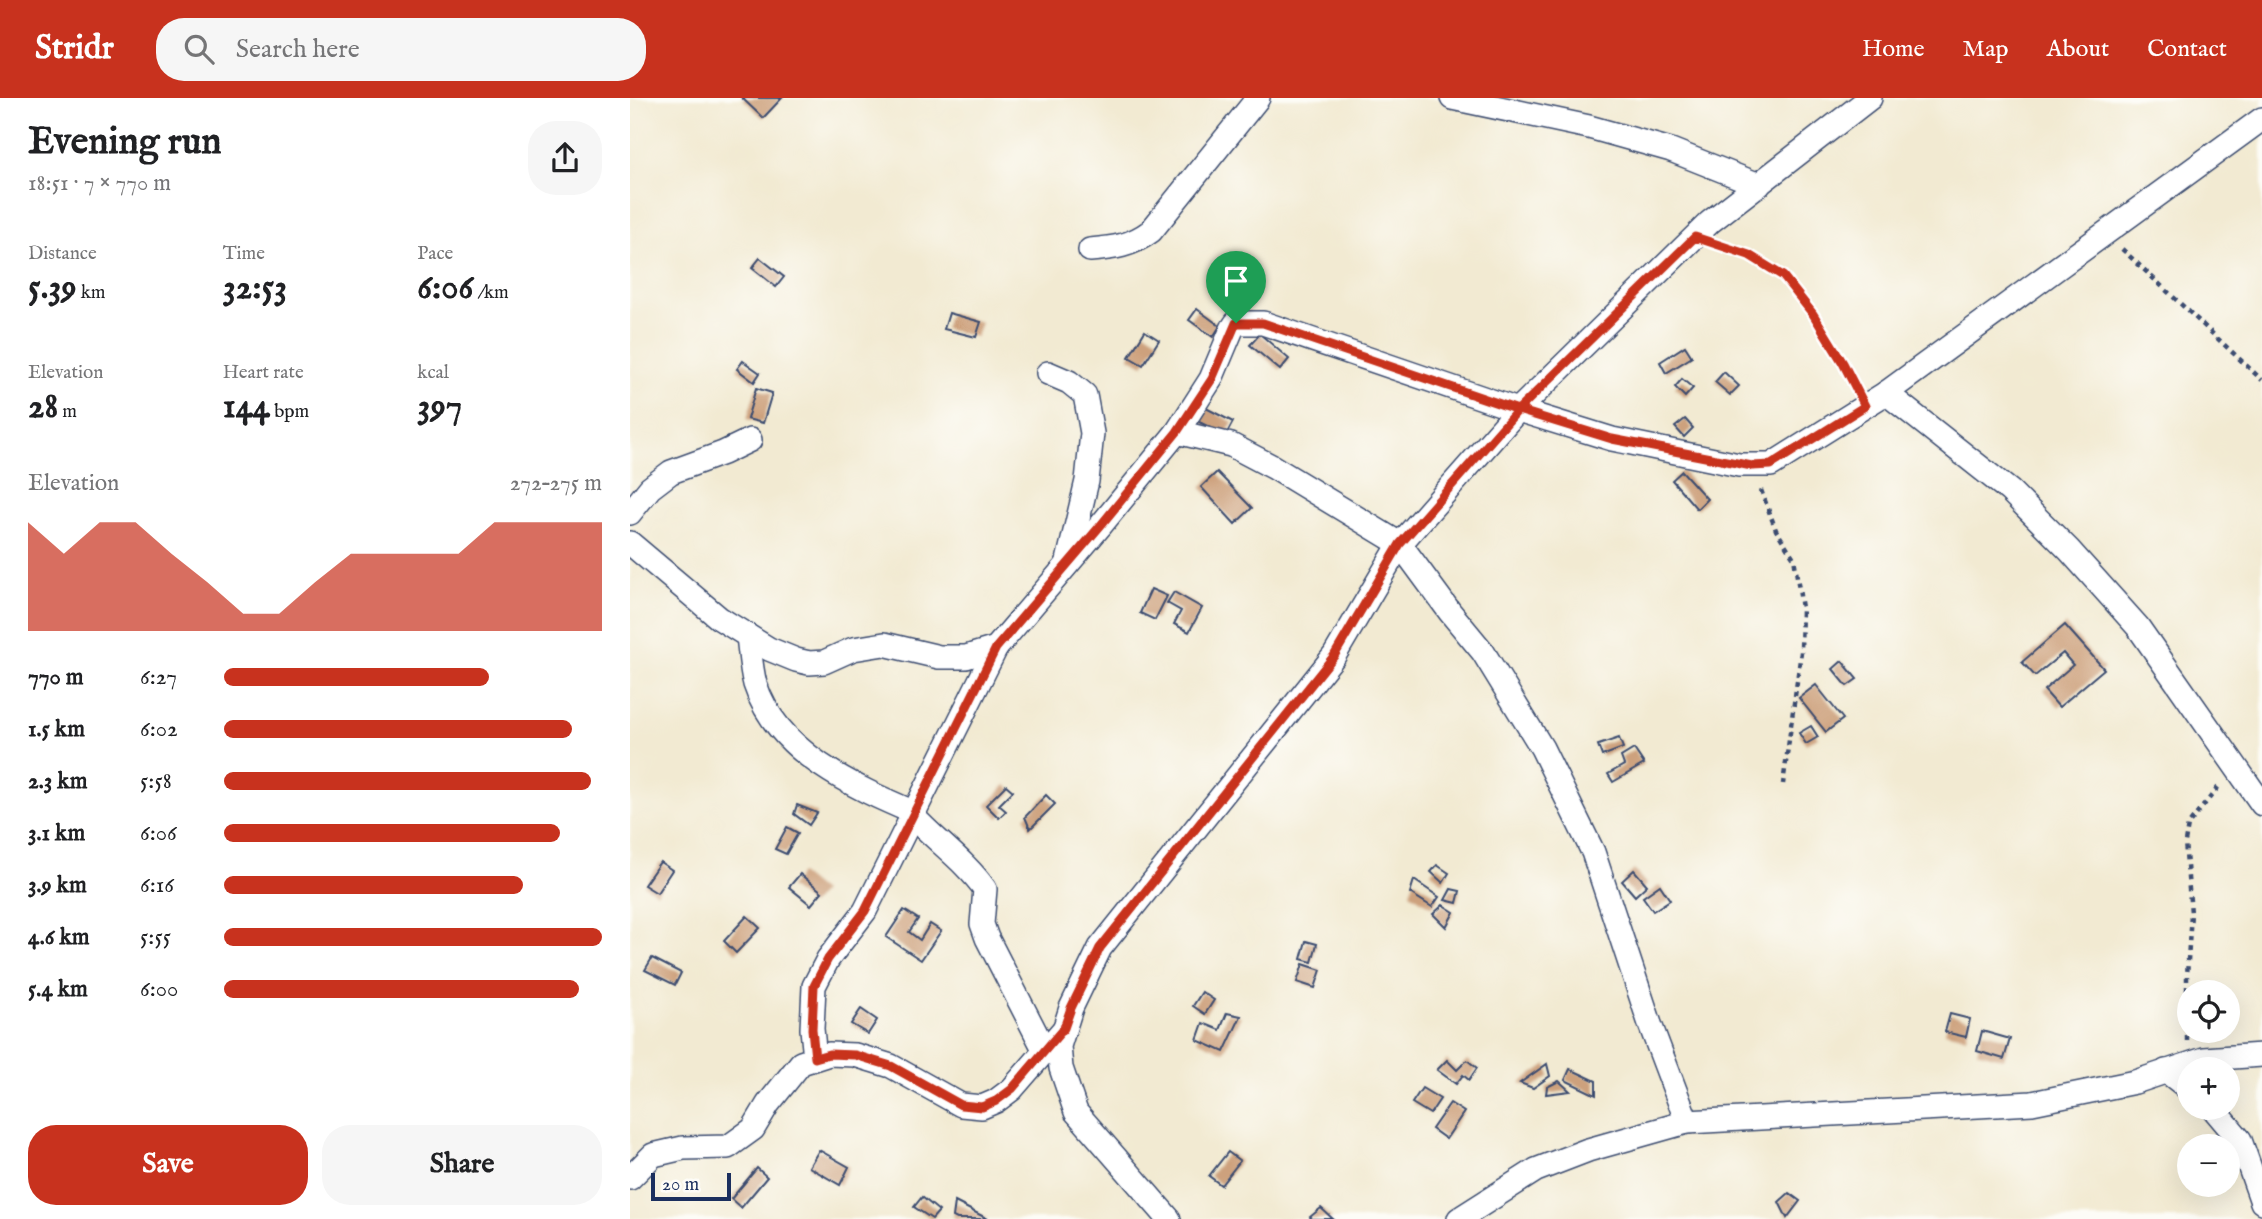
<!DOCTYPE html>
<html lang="en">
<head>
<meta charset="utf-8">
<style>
  :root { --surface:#fff; --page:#f6f6f6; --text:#202124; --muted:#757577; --accent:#c8321e }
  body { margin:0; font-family:"IM FELL English",serif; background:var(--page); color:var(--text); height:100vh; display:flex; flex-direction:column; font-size:26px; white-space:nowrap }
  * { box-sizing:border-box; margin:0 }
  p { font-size:23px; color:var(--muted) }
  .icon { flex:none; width:38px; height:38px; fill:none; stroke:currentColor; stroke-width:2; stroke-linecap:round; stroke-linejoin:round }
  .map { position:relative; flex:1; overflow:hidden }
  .side { display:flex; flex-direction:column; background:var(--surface); width:630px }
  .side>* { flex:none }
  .buttons { position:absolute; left:1547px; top:882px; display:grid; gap:14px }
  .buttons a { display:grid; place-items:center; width:63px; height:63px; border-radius:50%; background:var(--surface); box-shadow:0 7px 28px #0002; font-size:35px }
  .scale { position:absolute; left:21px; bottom:18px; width:80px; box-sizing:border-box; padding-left:7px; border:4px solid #1b2f5e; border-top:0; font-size:19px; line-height:24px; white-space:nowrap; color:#1b2f5e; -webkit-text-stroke:5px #fdfcf7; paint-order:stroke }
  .pin { position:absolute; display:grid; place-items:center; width:60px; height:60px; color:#fff; margin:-72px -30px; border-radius:50% 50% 50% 0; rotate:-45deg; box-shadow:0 0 7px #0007 }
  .pin .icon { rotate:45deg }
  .round { display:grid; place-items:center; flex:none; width:74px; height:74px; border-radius:28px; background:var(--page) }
  .head { display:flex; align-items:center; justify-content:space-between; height:119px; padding:0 28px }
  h1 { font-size:38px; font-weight:800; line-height:52px }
  .figures { display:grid; grid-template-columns:repeat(3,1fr); gap:10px; height:119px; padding:7px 28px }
  .figures div { display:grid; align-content:center }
  .figures b { font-size:35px; font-weight:800 }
  .figures small { font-size:19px; font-weight:400 }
  .figures p { font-size:19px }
  .chart { height:196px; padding:14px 28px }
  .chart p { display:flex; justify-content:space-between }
  .chart svg { width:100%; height:126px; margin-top:7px; fill:var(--accent); opacity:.7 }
  .action { display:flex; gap:14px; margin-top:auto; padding:14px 28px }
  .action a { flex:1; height:80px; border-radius:28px; background:var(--accent); color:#fff; font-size:28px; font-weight:800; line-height:80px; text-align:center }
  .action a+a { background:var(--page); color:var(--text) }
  ul { padding:0 28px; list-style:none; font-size:23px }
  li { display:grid; grid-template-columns:112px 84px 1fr; align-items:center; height:52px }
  li i { height:18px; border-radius:9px; background:var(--accent) }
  header { display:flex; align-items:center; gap:42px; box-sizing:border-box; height:98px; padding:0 35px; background:var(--accent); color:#fff }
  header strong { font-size:33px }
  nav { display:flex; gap:38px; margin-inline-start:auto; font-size:24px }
  .search { width:490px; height:63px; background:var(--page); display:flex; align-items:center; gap:18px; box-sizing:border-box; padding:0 24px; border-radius:28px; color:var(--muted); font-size:26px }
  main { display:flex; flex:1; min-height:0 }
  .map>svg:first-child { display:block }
  .building { fill:#cda17d }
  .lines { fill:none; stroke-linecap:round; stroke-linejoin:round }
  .street-casing { stroke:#3b4b6f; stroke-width:26 }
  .path { stroke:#3b4b6f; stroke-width:4.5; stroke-dasharray:5 5; stroke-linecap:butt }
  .street { stroke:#fff; stroke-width:23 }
  .route-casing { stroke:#fff; stroke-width:14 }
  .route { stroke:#c8321e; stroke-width:9 }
</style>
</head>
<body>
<header>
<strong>Stridr</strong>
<div class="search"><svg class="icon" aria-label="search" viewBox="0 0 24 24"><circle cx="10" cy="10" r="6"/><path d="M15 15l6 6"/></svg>Search here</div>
<nav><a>Home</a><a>Map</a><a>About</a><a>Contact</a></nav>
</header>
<main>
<section class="side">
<div class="head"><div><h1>Evening run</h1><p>18:51 · 7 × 770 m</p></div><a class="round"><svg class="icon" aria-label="share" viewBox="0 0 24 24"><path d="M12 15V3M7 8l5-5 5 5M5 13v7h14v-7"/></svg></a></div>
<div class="figures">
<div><p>Distance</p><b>5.39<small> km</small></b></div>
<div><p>Time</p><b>32:53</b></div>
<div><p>Pace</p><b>6:06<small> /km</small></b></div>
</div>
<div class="figures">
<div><p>Elevation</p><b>28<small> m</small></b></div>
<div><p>Heart rate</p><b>144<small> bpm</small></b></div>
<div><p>kcal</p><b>397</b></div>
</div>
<div class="chart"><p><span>Elevation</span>272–275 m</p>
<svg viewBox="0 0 160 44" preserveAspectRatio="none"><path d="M0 44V6L10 17L20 6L30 6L40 17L50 27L60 38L70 38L80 27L90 17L100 17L110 17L120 17L130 6L140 6L150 6L160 6V44z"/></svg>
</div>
<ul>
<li><b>770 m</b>6:27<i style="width:70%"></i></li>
<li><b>1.5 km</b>6:02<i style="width:92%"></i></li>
<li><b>2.3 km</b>5:58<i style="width:97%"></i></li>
<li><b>3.1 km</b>6:06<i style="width:89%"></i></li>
<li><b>3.9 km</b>6:16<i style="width:79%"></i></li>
<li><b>4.6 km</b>5:55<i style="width:100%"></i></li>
<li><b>5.4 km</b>6:00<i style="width:94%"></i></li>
</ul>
<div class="action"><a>Save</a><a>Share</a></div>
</section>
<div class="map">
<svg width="1632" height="1121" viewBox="0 0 1632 1121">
  <rect width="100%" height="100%" fill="#fdfcf7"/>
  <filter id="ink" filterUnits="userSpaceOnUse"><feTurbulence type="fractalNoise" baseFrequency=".0143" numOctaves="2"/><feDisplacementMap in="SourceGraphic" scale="14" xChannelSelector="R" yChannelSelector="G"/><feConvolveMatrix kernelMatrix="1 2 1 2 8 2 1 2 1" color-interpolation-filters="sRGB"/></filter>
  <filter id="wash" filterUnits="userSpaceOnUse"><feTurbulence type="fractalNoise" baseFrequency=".00686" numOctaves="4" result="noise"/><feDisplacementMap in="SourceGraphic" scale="28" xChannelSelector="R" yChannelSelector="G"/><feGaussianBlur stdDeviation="1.57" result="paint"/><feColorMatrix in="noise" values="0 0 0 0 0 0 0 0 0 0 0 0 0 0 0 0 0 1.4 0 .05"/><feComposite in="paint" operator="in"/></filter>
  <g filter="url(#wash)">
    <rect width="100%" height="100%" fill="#f2ead2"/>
    <g id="blocks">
      <!-- building -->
      <g class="building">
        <path d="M 112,0 L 152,0 L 133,20 Z"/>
        <path d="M 130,160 L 154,179 L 146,189 L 122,170 Z"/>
        <path d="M 567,211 L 590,228 L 583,239 L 559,222 Z"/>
        <path d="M 319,215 L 351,224 L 346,239 L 314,231 Z"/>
        <path d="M 515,233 L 529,242 L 513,267 L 499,259 Z"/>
        <path d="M 630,236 L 659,261 L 650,272 L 620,247 Z"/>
        <path d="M 1055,248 L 1062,259 L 1036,275 L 1030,264 Z"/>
        <path d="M 113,263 L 130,275 L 124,284 L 107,271 Z"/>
        <path d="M 1094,274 L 1109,288 L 1100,297 L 1085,284 Z"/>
        <path d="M 1052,281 L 1063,290 L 1055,299 L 1045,289 Z"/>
        <path d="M 126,290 L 142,295 L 133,325 L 117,321 Z"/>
        <path d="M 572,308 L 603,324 L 596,337 L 565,322 Z"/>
        <path d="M 1055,321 L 1063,330 L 1054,339 L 1045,329 Z"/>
        <path d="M 1052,373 L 1077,401 L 1067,411 L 1042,382 Z"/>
        <path d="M 587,374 L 622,410 L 605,426 L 571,389 Z"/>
        <path d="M 521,491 L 537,498 L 525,522 L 510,515 Z"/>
        <path d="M 544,494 L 572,510 L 559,534 L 544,526 L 551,513 L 537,505 Z"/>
        <path d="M 1435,527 L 1474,571 L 1429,609 L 1414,592 L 1443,567 L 1433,555 L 1405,578 L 1392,564 Z"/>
        <path d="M 1212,563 L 1227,581 L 1217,588 L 1203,571 Z"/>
        <path d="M 1186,587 L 1213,621 L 1196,634 L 1169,600 Z"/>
        <path d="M 1181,628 L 1188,639 L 1176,646 L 1169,635 Z"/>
        <path d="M 989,640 L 993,650 L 972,658 L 968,647 Z"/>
        <path d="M 1004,651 L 1014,666 L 983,684 L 978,676 L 994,667 L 991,659 Z"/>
        <path d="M 376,687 L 383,693 L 369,707 L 376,713 L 369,720 L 356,707 Z"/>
        <path d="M 416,697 L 425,706 L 400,731 L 395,719 Z"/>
        <path d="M 167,707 L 187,715 L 179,727 L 164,716 Z"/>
        <path d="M 157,729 L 168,735 L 156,756 L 145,751 Z"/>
        <path d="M 30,764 L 42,772 L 27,795 L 14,787 Z"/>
        <path d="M 807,767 L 819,775 L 813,785 L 801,774 Z"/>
        <path d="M 1004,772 L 1017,787 L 1005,798 L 992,783 Z"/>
        <path d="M 170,776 L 192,794 L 181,807 L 159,789 Z"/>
        <path d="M 784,782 L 809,799 L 802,809 L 780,795 Z"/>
        <path d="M 1030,787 L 1040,802 L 1023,813 L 1013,799 Z"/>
        <path d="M 821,791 L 830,793 L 827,805 L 815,802 Z"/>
        <path d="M 813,807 L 824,814 L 816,829 L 803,816 Z"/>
        <path d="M 274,812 L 288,821 L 279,834 L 290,842 L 300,826 L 311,833 L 291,862 L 256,839 Z"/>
        <path d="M 117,818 L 130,830 L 106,855 L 94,843 Z"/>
        <path d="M 676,843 L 687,846 L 682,864 L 671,861 Z"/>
        <path d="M 22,860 L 51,875 L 45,887 L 15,872 Z"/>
        <path d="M 673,866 L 691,872 L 685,890 L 667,884 Z"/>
        <path d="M 572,894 L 584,902 L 575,916 L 563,908 Z"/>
        <path d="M 231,911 L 247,922 L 238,936 L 221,926 Z"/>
        <path d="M 597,915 L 611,918 L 594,954 L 567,942 L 573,925 L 590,932 Z"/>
        <path d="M 1320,916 L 1340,921 L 1336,939 L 1315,934 Z"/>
        <path d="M 1352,933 L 1380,941 L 1374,961 L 1347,953 Z"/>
        <path d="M 817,962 L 827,972 L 837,962 L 847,970 L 839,982 L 833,977 L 826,986 L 807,972 Z"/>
        <path d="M 917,966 L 920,978 L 903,990 L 890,985 Z"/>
        <path d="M 940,971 L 966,983 L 966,997 L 935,982 Z"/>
        <path d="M 929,983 L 940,993 L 916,996 L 917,989 Z"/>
        <path d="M 792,990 L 810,1001 L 800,1016 L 782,1005 Z"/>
        <path d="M 820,1005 L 834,1014 L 816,1041 L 802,1031 Z"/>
        <path d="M 189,1052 L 219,1069 L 210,1087 L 179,1069 Z"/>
        <path d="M 598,1054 L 610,1063 L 591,1087 L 579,1078 Z"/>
        <path d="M 127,1070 L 137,1079 L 111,1110 L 101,1101 Z"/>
        <path d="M 1159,1095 L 1170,1103 L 1157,1120 L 1149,1104 Z"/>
        <path d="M 292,1099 L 309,1113 L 302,1121 L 284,1109 Z"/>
        <path d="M 325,1104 L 358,1121 L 327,1121 L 323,1119 Z"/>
        <path d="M 691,1110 L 703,1121 L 682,1121 L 680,1119 Z"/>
      </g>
    </g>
  </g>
  <g filter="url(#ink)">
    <use href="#blocks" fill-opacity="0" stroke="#3b4b6f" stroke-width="2"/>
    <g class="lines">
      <defs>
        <g id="street">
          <path d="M 822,0 L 959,29 L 1041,52 L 1129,87"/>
          <path d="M 460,152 C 484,150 501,148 521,133 L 628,0"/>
          <path d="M 418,275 L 439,284 L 455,297 L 462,335 L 457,383 L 438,463"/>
          <path d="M 1256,295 L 1380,393 L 1439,452 L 1508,529 L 1632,706"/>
          <path d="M 547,334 L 601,347 L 643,369 L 770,446 L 820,514 L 853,554 L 912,650 L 963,754 L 1020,926 L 1057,1024"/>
          <path d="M 0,415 L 20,390 L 41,374 L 93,355 L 120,342"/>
          <path d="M 0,445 L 89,520 L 139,551 L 166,562 L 179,565 L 194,564 L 223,551 L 254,546 L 309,559 L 336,559 L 366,550 L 471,427 L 547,334 L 581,281 L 602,231 L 606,225 L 633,225 L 888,312 L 982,341 L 1109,367 L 1141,367 L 1256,295 L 1632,21"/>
          <path d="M 118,538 C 120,554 121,571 125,586 C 147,655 224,689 285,715"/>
          <path d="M 283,718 C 306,743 336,764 355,791 L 352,826 L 357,840 L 415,953"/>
          <path d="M 185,960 L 182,931 L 184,888 L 198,861 L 235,813 L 366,550"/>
          <path d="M 1536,973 L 1559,991"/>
          <path d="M 1583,1010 L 1610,1042 L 1632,1104"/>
          <path d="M 0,1080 L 23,1057 L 53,1050 L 98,1049 L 123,1031 L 138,1006 L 171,965 L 199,956 L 225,957 L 261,968 L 331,1007 L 352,1009 L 366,1003 L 382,991 L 434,931"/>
          <path d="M 539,1121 L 446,1014 L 431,970 L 429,948 L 441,910 L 470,850 L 704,558 L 770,446 L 888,312 L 1080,124 L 1240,0"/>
          <path d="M 829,1121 L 906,1072 L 958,1052 L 1057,1024 L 1402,1005 L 1505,984 L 1574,961 L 1632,957"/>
        </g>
      </defs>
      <!-- street casing -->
      <use href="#street" class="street-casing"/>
      <!-- path -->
      <g class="path">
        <path d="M 1089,147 L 1119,157 L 1152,178 L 1183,216 L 1224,286"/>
        <path d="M 1492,151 L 1632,282"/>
        <path d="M 1131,392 L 1146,432 L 1164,460 L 1172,510 L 1171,554 L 1153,686"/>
        <path d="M 1557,943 L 1557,878 L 1561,815 L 1555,744 L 1558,727 L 1590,687"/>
      </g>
      <!-- street -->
      <use href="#street" class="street"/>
    </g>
  </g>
  <g class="lines" filter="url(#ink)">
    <defs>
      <path id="route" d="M 606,225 L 582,281 L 547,334 L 471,427 L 366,550 L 235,813 L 198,861 L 184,888 L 182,931 L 185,960 L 199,956 L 225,957 L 261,968 L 331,1007 L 352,1009 L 366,1003 L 382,991 L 434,930 L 441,910 L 470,850 L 704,558 L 770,446 L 888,312 L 982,341 L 1122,368 L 1141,367 L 1235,308 L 1213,265 L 1183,216 L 1153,178 L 1119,157 L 1065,139 L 888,312 L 633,225 L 606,225"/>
    </defs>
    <!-- route casing -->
    <use href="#route" class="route-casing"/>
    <!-- route -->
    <use href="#route" class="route"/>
  </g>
</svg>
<div class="buttons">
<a><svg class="icon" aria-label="locate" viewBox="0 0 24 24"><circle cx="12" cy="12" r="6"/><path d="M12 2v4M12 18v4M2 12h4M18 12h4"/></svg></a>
<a>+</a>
<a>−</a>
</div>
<div class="scale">20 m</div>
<div class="pin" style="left:606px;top:225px;background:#1e9e55"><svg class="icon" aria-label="arrive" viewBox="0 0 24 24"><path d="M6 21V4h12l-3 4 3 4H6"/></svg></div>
</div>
</main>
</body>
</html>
